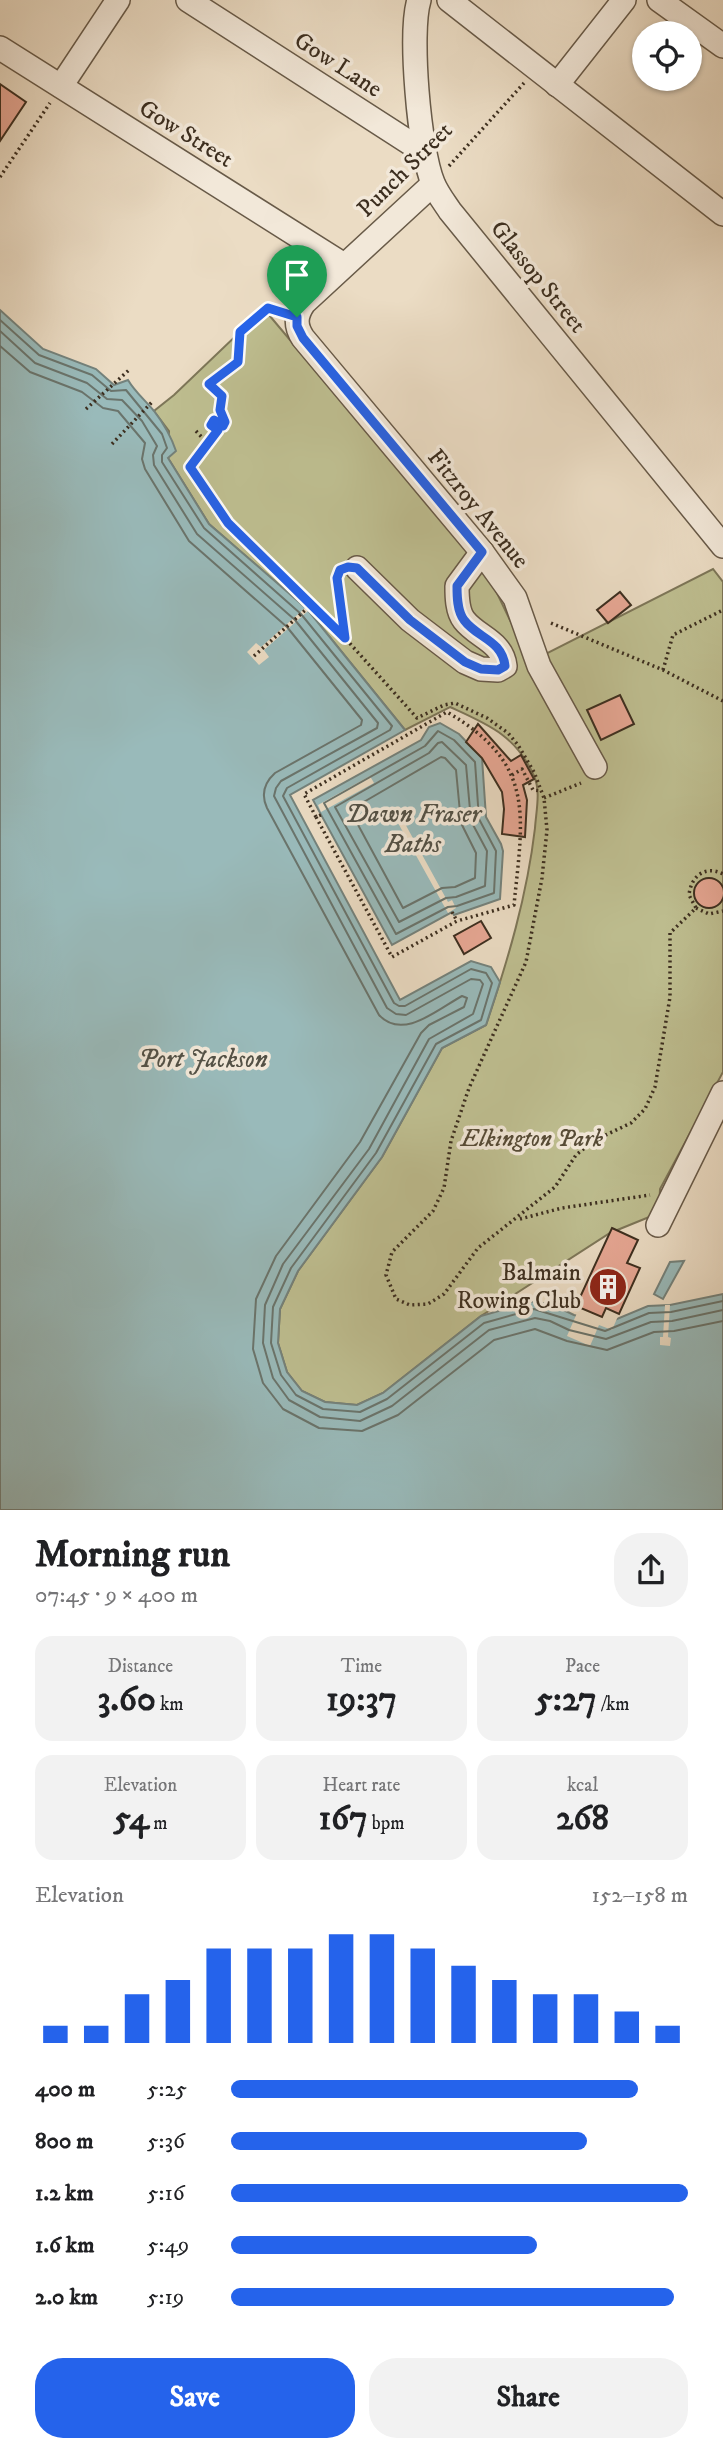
<!DOCTYPE html>
<html lang="en">
<head>
<meta charset="utf-8">
<style>
  :root { --surface:#fff; --page:#f2f2f2; --text:#202124; --muted:#757577; --accent:#2563eb }
  body { margin:0; font-family:"IM FELL DW Pica",serif; background:var(--page); color:var(--text); height:100vh; display:flex; flex-direction:column; font-size:26px; white-space:nowrap }
  * { box-sizing:border-box; margin:0 }
  p { font-size:23px; color:var(--muted) }
  .icon { flex:none; width:38px; height:38px; fill:none; stroke:currentColor; stroke-width:2; stroke-linecap:round; stroke-linejoin:round }
  .map { position:relative; height:1510px; overflow:hidden }
  .sheet { display:flex; flex-direction:column; background:var(--surface); flex:1 }
  .sheet>* { flex:none }
  .fabs { position:absolute; left:632px; top:21px; display:grid; gap:14px }
  .fabs a { display:grid; place-items:center; width:70px; height:70px; border-radius:50%; background:var(--surface); box-shadow:0 2px 5px #0004; font-size:35px }
  .pin { position:absolute; display:grid; place-items:center; width:60px; height:60px; color:#fff; margin:-72px -30px; border-radius:50% 50% 50% 0; rotate:-45deg; box-shadow:0 0 7px #0007 }
  .pin .icon { rotate:45deg }
  .round { display:grid; place-items:center; flex:none; width:74px; height:74px; border-radius:28px; background:var(--page) }
  .head { display:flex; align-items:center; justify-content:space-between; height:119px; padding:0 35px }
  h1 { font-size:38px; font-weight:800; line-height:52px }
  .stats { display:grid; grid-template-columns:repeat(3,1fr); gap:10px; height:119px; padding:7px 35px }
  .stats div { display:grid; align-content:center; border-radius:18px; background:var(--page); text-align:center }
  .stats b { font-size:35px; font-weight:800 }
  .stats small { font-size:19px; font-weight:400 }
  .stats p { font-size:19px }
  .chart { height:196px; padding:14px 35px }
  .chart p { display:flex; justify-content:space-between }
  .chart svg { width:100%; height:126px; margin-top:7px; stroke:var(--accent); stroke-width:6 }
  .action { display:flex; gap:14px; margin-top:auto; padding:14px 35px }
  .action a { flex:1; height:80px; border-radius:28px; background:var(--accent); color:#fff; font-size:28px; font-weight:800; line-height:80px; text-align:center }
  .action a+a { background:var(--page); color:var(--text) }
  ul { padding:0 35px; list-style:none; font-size:23px }
  li { display:grid; grid-template-columns:112px 84px 1fr; align-items:center; height:52px }
  li i { height:18px; border-radius:9px; background:var(--accent) }
  .map>svg:first-child { display:block }
  .green { fill:#bebe90; stroke:#7d7658; stroke-width:2 }
  .water { fill:#99baba; stroke:#74827c; stroke-width:2 }
  .pier { fill:#ebdcc4 }
  .lines { fill:none; stroke-linecap:round; stroke-linejoin:round }
  .shore { stroke:#6a746c; stroke-width:2 }
  .building { fill:#e7a794; stroke:#3c2e1f; stroke-width:2 }
  .minor-casing { stroke:#685a48; stroke-width:26 }
  .path { stroke:#3c2e1f; stroke-width:3.5; stroke-dasharray:2 3.5; stroke-linecap:butt }
  .minor { stroke:#f2e8d9; stroke-width:23 }
  .route-casing { stroke:#fff; stroke-width:14 }
  .route { stroke:#2563eb; stroke-width:9 }
  .labels { text-anchor:middle; dominant-baseline:central; stroke-width:7; stroke-linejoin:round; paint-order:stroke }
  .street-label { font-size:24px; fill:#3c2e1f; stroke:#f2e8d9 }
  .park-label { font-size:24px; font-style:italic; fill:#564b36; stroke:#f2e8d9 }
  .poi-label { font-size:24px; fill:#3c2e1f; stroke:#f2e8d9; text-anchor:end }
  .water-label { font-size:26px; font-style:italic; fill:#535146; stroke:#f2e8d9 }
</style>
</head>
<body>
<div class="map">
<svg width="723" height="1511" viewBox="0 0 723 1511">
  <rect width="100%" height="100%" fill="#ebdcc4"/>
  <filter id="stains"><feTurbulence type="fractalNoise" baseFrequency=".00286" numOctaves="4"/><feColorMatrix values="0 0 0 0 .2 0 0 0 0 .09 0 0 0 0 .02 0 0 0 .5 -.17"/></filter>
  <radialGradient id="worn" r=".72"><stop offset=".6" stop-color="#630" stop-opacity="0"/><stop offset="1" stop-color="#630" stop-opacity=".3"/></radialGradient>
  <!-- green -->
  <path class="green" d="M 264,309 L 480,566 L 496,591 L 530,662 L 713,569 L 723,582 L 723,1072 L 660,1189 L 659,1213 L 610,1233 L 481,1316 L 383,1393 L 357,1405 L 325,1402 L 302,1391 L 287,1372 L 278,1343 L 280,1309 L 298,1271 L 382,1157 L 442,1048 L 486,1025 C 508,960 527,896 535,828 C 536,812 541,791 534,776 C 516,735 487,724 450,707 L 405,730 L 307,609 L 209,524 L 168,458 L 169,431 L 154,411 L 174,395 Z"/>
  <!-- water -->
  <g class="water">
    <path d="M 0,310 L 43,349 L 96,369 L 114,385 L 128,380 C 135,392 145,400 154,411 C 164,424 171,436 176,451 L 168,458 L 209,524 L 307,609 L 405,730 L 290,795 L 400,1000 L 471,961 L 491,967 L 500,982 L 486,1025 L 442,1048 L 382,1157 L 298,1271 L 280,1309 L 278,1343 L 287,1372 L 302,1391 L 325,1402 L 357,1405 L 383,1393 L 481,1316 L 534,1301 L 555,1306 L 574,1315 L 605,1324 L 648,1306 L 670,1305 L 723,1294 L 723,1510 L 0,1510 Z"/>
    <path d="M 440,723 L 459,734 L 482,758 L 486,817 L 501,844 L 503,851 L 500,899 L 454,915 L 452,912 L 392,945 L 313,800 L 421,740 L 429,727 Z"/>
    <path d="M 684,1261 L 663,1299 L 654,1294 L 670,1262 Z"/>
  </g>
  <!-- pier -->
  <g class="pier">
    <path d="M 305,608 L 308,611 L 264,650 L 269,657 L 259,665 L 247,652 L 256,643 L 261,647 Z"/>
    <path d="M 370,776 L 374,783 L 321,812 L 318,805 Z"/>
    <path d="M 402,810 L 407,817 L 403,820 L 448,902 L 452,900 L 456,908 L 448,913 L 393,814 Z"/>
    <path d="M 665,1305 L 670,1305 L 668,1337 L 671,1338 L 670,1346 L 660,1345 L 660,1337 L 663,1337 Z"/>
    <path d="M 577,1313 L 604,1320 L 619,1314 L 612,1330 L 599,1325 L 590,1346 L 567,1336 Z"/>
  </g>
  <g class="lines">
    <!-- shore -->
    <g class="shore">
      <path d="M 0,320 L 39,355 L 92,375 L 111,391 L 126,390 L 162,434 L 167,448 L 162,455 L 162,462 L 204,528 L 301,614 L 392,726 L 390,730 L 287,788 L 283,796 L 394,1003 L 399,1006 L 405,1006 L 471,969 L 486,973 L 492,983 L 481,1020 L 436,1044 L 376,1153 L 291,1268 L 273,1307 L 271,1343 L 281,1375 L 296,1395 L 323,1409 L 360,1412 L 387,1399 L 484,1323 L 534,1309 L 605,1331 L 649,1313 L 671,1312 L 723,1301"/>
      <path d="M 0,331 L 35,363 L 87,383 L 107,399 L 122,400 L 142,421 L 157,446 L 153,455 L 154,465 L 197,534 L 295,620 L 378,723 L 377,728 L 281,781 L 276,788 L 274,796 L 387,1008 L 396,1014 L 406,1015 L 471,979 L 480,980 L 483,984 L 473,1014 L 429,1039 L 369,1149 L 283,1264 L 265,1305 L 263,1343 L 273,1378 L 289,1400 L 320,1417 L 360,1421 L 392,1406 L 489,1330 L 535,1318 L 550,1321 L 569,1330 L 606,1339 L 651,1322 L 672,1321 L 723,1310"/>
      <path d="M 0,346 L 30,372 L 82,392 L 103,408 L 118,411 L 145,443 L 142,459 L 145,469 L 189,541 L 287,627 L 362,720 L 361,725 L 275,773 C 264,783 261,795 267,808 L 379,1015 C 403,1041 438,1009 462,996 L 467,998 L 464,1007 L 429,1025 L 421,1033 L 360,1142 L 276,1256 L 256,1299 L 253,1349 L 263,1383 L 283,1409 L 319,1428 L 362,1431 L 398,1415 L 494,1340 L 535,1329 L 567,1341 L 607,1350 L 654,1332 L 674,1331 L 723,1321"/>
      <path d="M 438,731 L 454,740 L 475,762 L 479,819 L 496,851 L 494,893 L 457,906 L 448,907 L 396,934 L 324,803 L 425,746 Z"/>
      <path d="M 442,742 L 466,765 L 471,821 L 487,851 L 485,886 L 456,897 L 446,898 L 399,922 L 335,807 L 429,753 L 438,743 Z"/>
      <path d="M 441,757 L 445,758 L 456,770 L 461,823 L 476,853 L 475,878 L 455,887 L 442,888 L 403,908 L 350,810 Z"/>
    </g>
  </g>
  <!-- building -->
  <g class="building">
    <path d="M 0,84 L 26,102 L 0,141 Z"/>
    <path d="M 620,592 L 631,605 L 608,623 L 597,610 Z"/>
    <path d="M 620,695 L 634,724 L 601,740 L 587,710 Z"/>
    <path d="M 478,724 L 511,761 L 521,755 L 534,779 L 523,785 L 527,800 L 525,837 L 502,834 L 504,809 L 502,792 L 482,758 L 466,742 Z"/>
    <circle cx="709" cy="893" r="15"/>
    <path d="M 481,921 L 491,938 L 464,954 L 454,936 Z"/>
    <path d="M 612,1228 L 638,1240 L 627,1263 L 640,1268 L 619,1314 L 606,1308 L 602,1317 L 576,1306 Z"/>
  </g>
  <g class="lines">
    <defs>
      <g id="minor">
        <path d="M 188,0 L 424,152"/>
        <path d="M 419,0 C 409,32 419,150 433,183 C 437,193 444,202 450,211 L 723,546"/>
        <path d="M 449,0 L 723,214"/>
        <path d="M 659,0 L 723,46"/>
        <path d="M 0,48 L 344,265"/>
        <path d="M 557,85 L 624,0"/>
        <path d="M 61,86 L 118,0"/>
        <path d="M 433,184 L 304,303 C 295,316 295,326 303,338 L 482,552 L 515,598 L 539,666 L 595,767"/>
        <path d="M 357,568 L 410,620 L 465,662 L 481,669 L 498,670 L 505,666 C 502,641 477,637 464,620 C 457,611 457,596 457,586 L 482,552"/>
        <path d="M 658,1225 L 723,1093"/>
      </g>
    </defs>
    <!-- minor casing -->
    <use href="#minor" class="minor-casing"/>
    <!-- path -->
    <g class="path">
      <path d="M 449,166 L 524,83"/>
      <path d="M 0,177 L 50,103"/>
      <path d="M 278,311 L 268,308 L 240,332 L 238,362 L 209,384 L 221,395 L 220,409 L 225,422 L 223,426 L 214,420 L 211,425 L 218,431 L 190,466 L 228,523 L 345,638 L 417,718 L 444,705 L 455,703 L 487,718 L 508,733 L 518,745 L 534,772 L 544,798 L 547,830 L 542,878 L 526,962 L 469,1088 L 451,1141 L 444,1188 L 433,1211 L 392,1252 L 386,1275 L 396,1299 L 410,1305 L 428,1304 L 444,1294 L 478,1248 L 555,1187 L 576,1155 L 593,1141 L 631,1123 L 645,1109 L 655,1087 L 670,997 L 670,933 L 696,908 L 689,895 C 691,876 705,865 723,874"/>
      <path d="M 86,409 L 129,370"/>
      <path d="M 196,431 L 208,444"/>
      <path d="M 112,444 L 152,402"/>
      <path d="M 337,578 L 345,636"/>
      <path d="M 551,623 L 663,670 L 723,701"/>
      <path d="M 254,656 L 311,605"/>
      <path d="M 663,670 L 673,635 L 723,610"/>
      <path d="M 512,775 L 522,769 L 533,790 L 541,791"/>
      <path d="M 544,798 L 581,783"/>
      <path d="M 321,815 L 316,817 L 304,794 L 447,712 C 536,764 523,814 514,905 L 457,921"/>
      <path d="M 316,817 L 392,957 L 457,921 L 452,912"/>
      <path d="M 696,908 L 709,914 L 723,911"/>
      <path d="M 520,1219 L 562,1208 L 650,1195"/>
    </g>
    <!-- minor -->
    <use href="#minor" class="minor"/>
  </g>
  <g class="lines">
    <defs>
      <path id="route" d="M 268,308 L 297,317 L 297,326 L 303,338 L 482,552 L 457,586 C 457,596 457,611 464,620 C 477,638 502,640 505,666 L 498,670 L 481,669 L 465,662 L 410,620 L 357,568 L 348,567 L 340,570 L 337,578 L 345,638 L 228,523 L 190,467 L 218,430 L 211,425 L 214,420 L 223,426 L 225,422 L 220,410 L 222,396 L 209,384 L 238,362 L 240,332 Z"/>
    </defs>
    <!-- route casing -->
    <use href="#route" class="route-casing"/>
    <!-- route -->
    <use href="#route" class="route"/>
  </g>
  <!-- icons -->
  <defs>
    <symbol id="building-disc" viewBox="-11 -11 22 22"><circle r="9.5" fill="#8f2418" stroke="#f2e8d9"/><path d="M-4-6H4V6H1V3H-1V6H-4ZM-2.5-4.3h1.7v1.8h-1.7ZM.8-4.3h1.7v1.8H.8ZM-2.5-1h1.7V.8h-1.7ZM.8-1h1.7V.8H.8Z" fill="#fff"/></symbol>
  </defs>
  <g fill-rule="evenodd">
    <use href="#building-disc" x="586" y="1265" width="44" height="44"/>
  </g>
  <g class="labels">
    <!-- street labels -->
    <g class="street-label">
      <text transform="translate(338 65) rotate(33)">Gow Lane</text>
      <text transform="translate(186 134) rotate(32)">Gow Street</text>
      <text transform="translate(405 170) rotate(-45)">Punch Street</text>
      <text transform="translate(538 277) rotate(51)">Glassop Street</text>
      <text transform="translate(478 509) rotate(51)">Fitzroy Avenue</text>
    </g>
    <!-- park labels -->
    <g class="park-label">
      <text x="532" y="1139">Elkington Park</text>
    </g>
    <!-- poi labels -->
    <g class="poi-label">
      <text x="581" y="1273">Balmain<tspan x="581" dy="28">Rowing Club</tspan></text>
    </g>
    <!-- water labels -->
    <g class="water-label">
      <text x="413" y="814">Dawn Fraser<tspan x="413" dy="30">Baths</tspan></text>
      <text x="203" y="1059">Port Jackson</text>
    </g>
  </g>
  <rect width="100%" height="100%" filter="url(#stains)"/>
  <rect width="100%" height="100%" fill="url(#worn)"/>
</svg>
<div class="fabs">
<a><svg class="icon" aria-label="locate" viewBox="0 0 24 24"><circle cx="12" cy="12" r="6"/><path d="M12 2v4M12 18v4M2 12h4M18 12h4"/></svg></a>
</div>
<div class="pin" style="left:297px;top:317px;background:#1e9e55"><svg class="icon" aria-label="arrive" viewBox="0 0 24 24"><path d="M6 21V4h12l-3 4 3 4H6"/></svg></div>
</div>
<section class="sheet">
<div class="head"><div><h1>Morning run</h1><p>07:45 · 9 × 400 m</p></div><a class="round"><svg class="icon" aria-label="share" viewBox="0 0 24 24"><path d="M12 15V3M7 8l5-5 5 5M5 13v7h14v-7"/></svg></a></div>
<div class="stats">
<div><p>Distance</p><b>3.60<small> km</small></b></div>
<div><p>Time</p><b>19:37</b></div>
<div><p>Pace</p><b>5:27<small> /km</small></b></div>
</div>
<div class="stats">
<div><p>Elevation</p><b>54<small> m</small></b></div>
<div><p>Heart rate</p><b>167<small> bpm</small></b></div>
<div><p>kcal</p><b>268</b></div>
</div>
<div class="chart"><p><span>Elevation</span>152–158 m</p>
<svg viewBox="0 0 160 44" preserveAspectRatio="none"><path d="M5 44V38M15 44V38M25 44V27M35 44V22M45 44V11M55 44V11M65 44V11M75 44V6M85 44V6M95 44V11M105 44V17M115 44V22M125 44V27M135 44V27M145 44V33M155 44V38"/></svg>
</div>
<ul>
<li><b>400 m</b>5:25<i style="width:89%"></i></li>
<li><b>800 m</b>5:36<i style="width:78%"></i></li>
<li><b>1.2 km</b>5:16<i style="width:100%"></i></li>
<li><b>1.6 km</b>5:49<i style="width:67%"></i></li>
<li><b>2.0 km</b>5:19<i style="width:97%"></i></li>
</ul>
<div class="action"><a>Save</a><a>Share</a></div>
</section>
</body>
</html>
